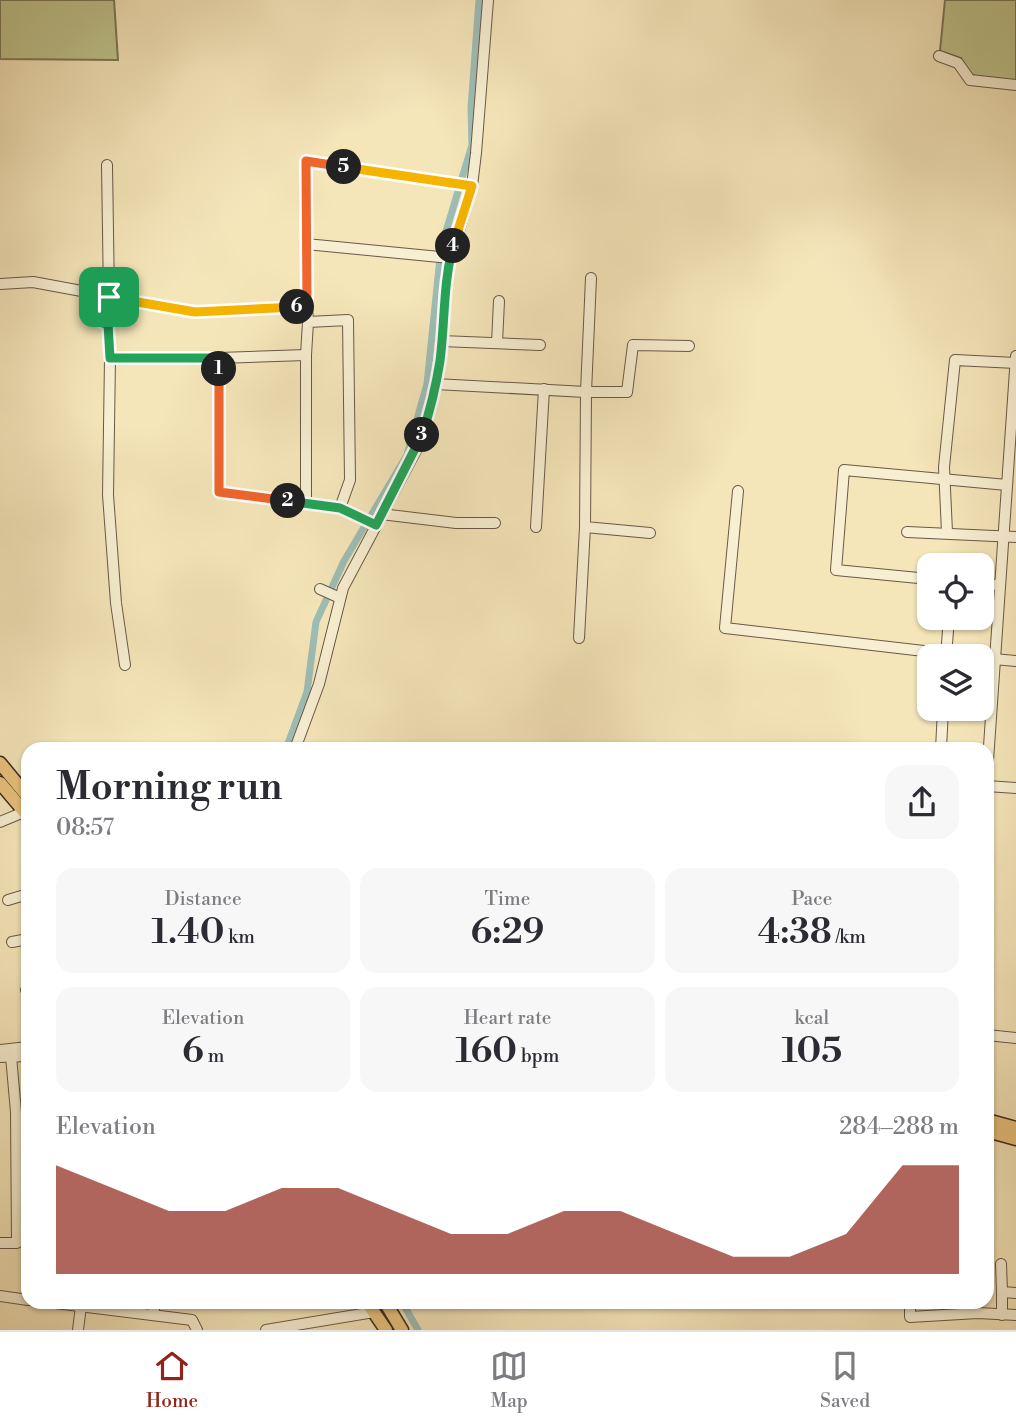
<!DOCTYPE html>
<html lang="en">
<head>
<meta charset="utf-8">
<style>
  :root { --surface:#fff; --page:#f7f7f7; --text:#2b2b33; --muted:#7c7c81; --line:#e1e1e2; --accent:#8f2418 }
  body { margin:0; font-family:"Libre Bodoni",serif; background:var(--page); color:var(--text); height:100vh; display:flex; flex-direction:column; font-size:26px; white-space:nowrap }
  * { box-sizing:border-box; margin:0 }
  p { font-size:23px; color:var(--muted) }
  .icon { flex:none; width:38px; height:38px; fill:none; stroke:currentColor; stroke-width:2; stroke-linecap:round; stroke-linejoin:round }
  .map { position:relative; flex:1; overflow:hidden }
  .drawer { position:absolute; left:21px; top:742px; width:973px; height:567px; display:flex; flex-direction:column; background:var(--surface); border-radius:21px; box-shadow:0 2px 5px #0004 }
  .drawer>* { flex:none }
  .buttons { position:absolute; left:917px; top:553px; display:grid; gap:14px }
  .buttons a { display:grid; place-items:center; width:77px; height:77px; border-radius:14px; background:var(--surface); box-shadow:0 2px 5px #0004; font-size:35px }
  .pin { position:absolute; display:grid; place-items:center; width:60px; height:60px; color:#fff; margin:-30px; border-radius:14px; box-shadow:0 4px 10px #0006 }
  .km { position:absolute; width:35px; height:35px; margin:-18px; border-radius:50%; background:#222; color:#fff; font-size:19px; line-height:35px; text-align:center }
  .round { display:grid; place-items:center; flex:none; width:74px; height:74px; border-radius:21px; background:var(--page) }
  .headline { display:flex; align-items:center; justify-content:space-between; height:119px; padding:0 35px }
  h1 { font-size:38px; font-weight:600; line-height:52px }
  .metrics { display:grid; grid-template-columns:repeat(3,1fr); gap:10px; height:119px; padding:7px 35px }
  .metrics div { display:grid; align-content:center; border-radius:18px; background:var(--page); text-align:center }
  .metrics b { font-size:35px; font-weight:600 }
  .metrics small { font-size:19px; font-weight:400 }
  .metrics p { font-size:19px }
  .chart { height:196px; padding:14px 35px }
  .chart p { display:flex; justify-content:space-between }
  .chart svg { width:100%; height:126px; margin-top:7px; fill:var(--accent); opacity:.7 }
  .tabs { display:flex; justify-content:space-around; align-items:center; height:98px; border-top:2px solid var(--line); background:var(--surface); font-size:19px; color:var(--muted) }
  .tabs a { display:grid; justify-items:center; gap:4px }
  .tabs .current { color:var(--accent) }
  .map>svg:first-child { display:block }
  .green { fill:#bfc48d; stroke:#7c7757; stroke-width:2 }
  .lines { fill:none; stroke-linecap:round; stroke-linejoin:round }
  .canal { stroke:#9dbeb6; stroke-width:7 }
  .minor-casing { stroke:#695947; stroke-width:12 }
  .major-casing { stroke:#3a2a21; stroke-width:15 }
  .minor { stroke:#f8efd2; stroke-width:10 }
  .major { stroke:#eac37d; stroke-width:12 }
  .split-1-casing { stroke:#fff; stroke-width:14 }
  .split-2-casing { stroke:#fff; stroke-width:14 }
  .split-3-casing { stroke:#fff; stroke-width:14 }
  .split-4-casing { stroke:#fff; stroke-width:14 }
  .split-5-casing { stroke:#fff; stroke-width:14 }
  .split-6-casing { stroke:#fff; stroke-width:14 }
  .split-7-casing { stroke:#fff; stroke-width:14 }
  .split-1 { stroke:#22a559; stroke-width:9 }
  .split-2 { stroke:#f0652b; stroke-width:9 }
  .split-3 { stroke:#22a559; stroke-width:9 }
  .split-4 { stroke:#22a559; stroke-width:9 }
  .split-5 { stroke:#f5b400; stroke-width:9 }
  .split-6 { stroke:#f0652b; stroke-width:9 }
  .split-7 { stroke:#f5b400; stroke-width:9 }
</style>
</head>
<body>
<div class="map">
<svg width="1016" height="1330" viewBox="0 0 1016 1330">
  <rect width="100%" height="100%" fill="#f5e6ba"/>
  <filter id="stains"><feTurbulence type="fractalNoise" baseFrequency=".00286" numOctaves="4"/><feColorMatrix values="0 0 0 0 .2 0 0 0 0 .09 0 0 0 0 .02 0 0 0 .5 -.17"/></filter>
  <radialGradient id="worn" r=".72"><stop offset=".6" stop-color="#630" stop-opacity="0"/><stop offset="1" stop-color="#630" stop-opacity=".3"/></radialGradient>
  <!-- green -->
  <g class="green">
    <path d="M 0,0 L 114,0 L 118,60 L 0,59 Z"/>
    <path d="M 945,0 L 1016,0 L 1016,82 L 971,75 L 961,58 L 940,51 Z"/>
  </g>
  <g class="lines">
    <!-- canal -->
    <g class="canal">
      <path d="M 286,749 L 307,692 L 316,622 L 344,561 L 407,455 L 427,384 L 441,248 L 472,145 L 471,108 L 479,0"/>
      <path d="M 402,1302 L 418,1330"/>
    </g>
    <defs>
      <g id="minor">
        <path d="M 939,56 L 958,63 L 970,80 L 1016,85"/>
        <path d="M 107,165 L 109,297"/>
        <path d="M 306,244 L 450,258"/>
        <path d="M 591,278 L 586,392 L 627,392 L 633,345 L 689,346"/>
        <path d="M 0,284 L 33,282 L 195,312 L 307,306 L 308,322"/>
        <path d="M 104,296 L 103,323 L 108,324 L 110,358 L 219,358"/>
        <path d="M 307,306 L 306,161 L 472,186"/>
        <path d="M 441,341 L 540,345"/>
        <path d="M 497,343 L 499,301"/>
        <path d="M 306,355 L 308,322 L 348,320 L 350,480 L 340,508"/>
        <path d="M 110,358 L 108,495 L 116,603 L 125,665"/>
        <path d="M 435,384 L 586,392 L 585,527 L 650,533"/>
        <path d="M 738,491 L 725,628 L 967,656"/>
        <path d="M 306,503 L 306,355 L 219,358 L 219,492 L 340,508 L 375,525"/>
        <path d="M 381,514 L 456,523 L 495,523"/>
        <path d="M 536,527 L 544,389"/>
        <path d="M 907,532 L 1016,537"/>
        <path d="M 947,532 L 944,467 L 955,360 L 1016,363"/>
        <path d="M 929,579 L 836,570 L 844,470 L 1007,485"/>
        <path d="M 982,584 L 1000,585"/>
        <path d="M 320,589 L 340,598"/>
        <path d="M 579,638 L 585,527"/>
        <path d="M 946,656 L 949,618"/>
        <path d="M 982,658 L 1016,661"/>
        <path d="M 295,749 L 319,684 L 343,588 L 419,445 L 431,406 L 440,359 L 447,272 L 472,186 L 476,153 L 488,0"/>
        <path d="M 941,749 L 943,709"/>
        <path d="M 987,775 L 1016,356"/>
        <path d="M 987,786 L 1016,788"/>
        <path d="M 0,822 L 24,812"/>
        <path d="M 8,900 L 28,894"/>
        <path d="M 12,942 L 28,939"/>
        <path d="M 26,990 L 28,990"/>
        <path d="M 987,1035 L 1016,1038"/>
        <path d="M 0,1050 L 28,1047"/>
        <path d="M 0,1057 L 28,1056"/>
        <path d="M 0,1243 L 17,1243 L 16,1112 L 11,1056"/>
        <path d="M 1001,1264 L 1002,1292 L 1016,1293"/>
        <path d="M 0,1296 L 28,1300"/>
        <path d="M 47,1302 L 192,1320 L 197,1330"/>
        <path d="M 910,1302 L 910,1317 L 978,1313 L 1016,1315"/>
        <path d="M 153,1315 L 155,1302"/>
        <path d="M 1002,1315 L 1002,1292"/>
        <path d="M 78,1330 L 81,1306"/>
        <path d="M 266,1330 L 374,1312"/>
      </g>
      <g id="major">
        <path d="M 0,763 L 28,797"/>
        <path d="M 0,783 L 28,816"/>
        <path d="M 987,1120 L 1016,1128"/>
        <path d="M 987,1131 L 1016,1139"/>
        <path d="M 367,1302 L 386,1330"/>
        <path d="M 385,1302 L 402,1330"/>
      </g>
    </defs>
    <!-- minor casing -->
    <use href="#minor" class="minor-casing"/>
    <!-- major casing -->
    <use href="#major" class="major-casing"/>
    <!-- minor -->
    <use href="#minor" class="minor"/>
    <!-- major -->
    <use href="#major" class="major"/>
  </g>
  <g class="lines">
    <defs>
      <path id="split-1" d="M 109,297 L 104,296 L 103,323 L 108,324 L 110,358 L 219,358 L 219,369"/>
      <path id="split-2" d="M 219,369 L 219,492 L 288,501"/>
      <path id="split-3" d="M 288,501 L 340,508 L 376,525 L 422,435"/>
      <path id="split-4" d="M 422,435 C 430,411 436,386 440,361 C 445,322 443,284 453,246"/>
      <path id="split-5" d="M 344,167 L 472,186 L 453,246"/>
      <path id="split-6" d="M 297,307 L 307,306 L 306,161 L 344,167"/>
      <path id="split-7" d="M 109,297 L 195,312 L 297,307"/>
    </defs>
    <!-- split-1 casing -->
    <use href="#split-1" class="split-1-casing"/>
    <!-- split-2 casing -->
    <use href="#split-2" class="split-2-casing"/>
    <!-- split-3 casing -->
    <use href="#split-3" class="split-3-casing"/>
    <!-- split-4 casing -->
    <use href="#split-4" class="split-4-casing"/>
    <!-- split-5 casing -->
    <use href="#split-5" class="split-5-casing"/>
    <!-- split-6 casing -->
    <use href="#split-6" class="split-6-casing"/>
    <!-- split-7 casing -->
    <use href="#split-7" class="split-7-casing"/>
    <!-- split-1 -->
    <use href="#split-1" class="split-1"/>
    <!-- split-2 -->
    <use href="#split-2" class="split-2"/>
    <!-- split-3 -->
    <use href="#split-3" class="split-3"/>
    <!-- split-4 -->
    <use href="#split-4" class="split-4"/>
    <!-- split-5 -->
    <use href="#split-5" class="split-5"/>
    <!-- split-6 -->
    <use href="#split-6" class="split-6"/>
    <!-- split-7 -->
    <use href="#split-7" class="split-7"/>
  </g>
  <rect width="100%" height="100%" filter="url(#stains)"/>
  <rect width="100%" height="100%" fill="url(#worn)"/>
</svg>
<div class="buttons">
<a><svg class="icon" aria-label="locate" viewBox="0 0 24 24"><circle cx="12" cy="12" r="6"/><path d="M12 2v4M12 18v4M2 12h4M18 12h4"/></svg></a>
<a><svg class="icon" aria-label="layers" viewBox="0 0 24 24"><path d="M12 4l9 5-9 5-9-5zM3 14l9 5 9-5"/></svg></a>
</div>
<div class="pin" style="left:109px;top:297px;background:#1e9e55"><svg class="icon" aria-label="arrive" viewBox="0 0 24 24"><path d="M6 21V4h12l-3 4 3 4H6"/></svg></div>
<b class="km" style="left:219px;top:369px">1</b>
<b class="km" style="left:288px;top:501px">2</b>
<b class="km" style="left:422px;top:435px">3</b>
<b class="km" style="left:453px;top:246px">4</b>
<b class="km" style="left:344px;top:167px">5</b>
<b class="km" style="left:297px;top:307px">6</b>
<section class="drawer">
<div class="headline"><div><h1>Morning run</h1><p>08:57</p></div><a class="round"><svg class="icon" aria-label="share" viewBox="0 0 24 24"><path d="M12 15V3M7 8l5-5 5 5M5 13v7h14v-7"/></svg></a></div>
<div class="metrics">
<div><p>Distance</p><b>1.40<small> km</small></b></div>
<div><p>Time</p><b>6:29</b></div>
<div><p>Pace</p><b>4:38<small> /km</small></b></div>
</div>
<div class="metrics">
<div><p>Elevation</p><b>6<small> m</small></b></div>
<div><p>Heart rate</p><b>160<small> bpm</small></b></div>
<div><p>kcal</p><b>105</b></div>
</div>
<div class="chart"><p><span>Elevation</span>284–288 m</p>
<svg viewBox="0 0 160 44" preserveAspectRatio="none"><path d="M0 44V6L10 14L20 22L30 22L40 14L50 14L60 22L70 30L80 30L90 22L100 22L110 30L120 38L130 38L140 30L150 6L160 6V44z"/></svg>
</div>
</section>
</div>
<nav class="tabs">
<a class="current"><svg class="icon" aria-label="home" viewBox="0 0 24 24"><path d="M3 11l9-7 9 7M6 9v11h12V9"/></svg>Home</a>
<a><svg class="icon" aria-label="map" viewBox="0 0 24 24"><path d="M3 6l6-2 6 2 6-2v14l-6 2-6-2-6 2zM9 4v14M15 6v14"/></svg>Map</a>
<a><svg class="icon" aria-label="saved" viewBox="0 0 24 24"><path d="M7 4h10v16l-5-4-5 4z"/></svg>Saved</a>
</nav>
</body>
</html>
